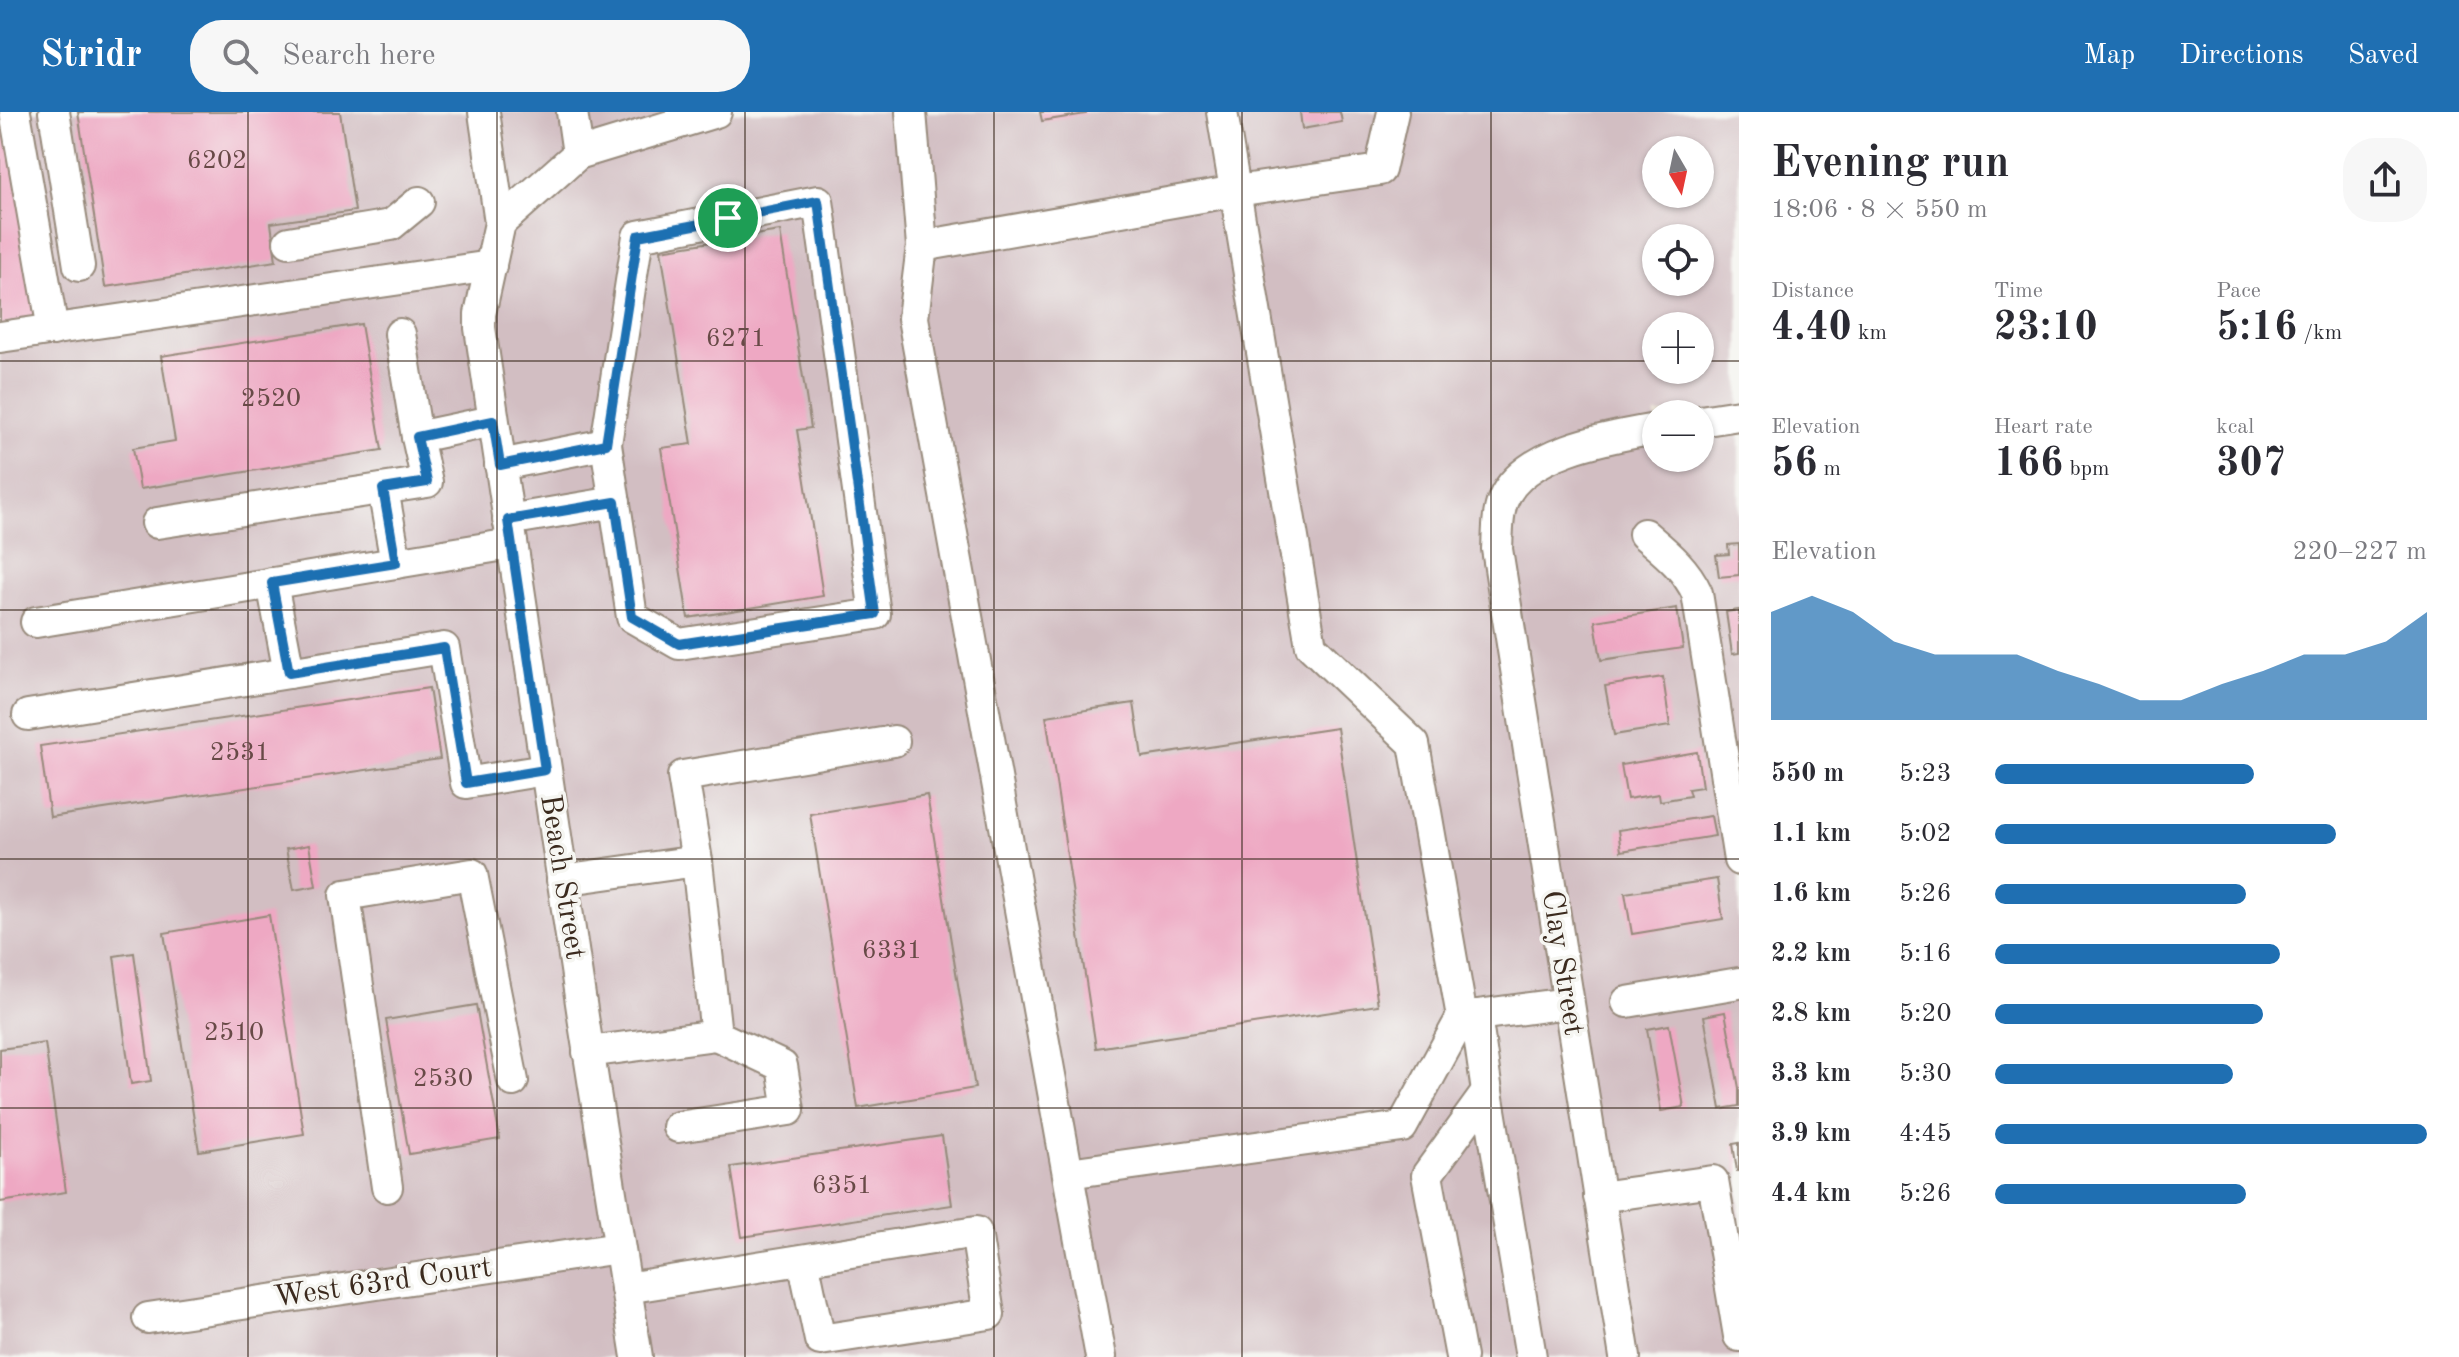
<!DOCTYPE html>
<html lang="en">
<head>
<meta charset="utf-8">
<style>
  :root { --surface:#fff; --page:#f7f7f7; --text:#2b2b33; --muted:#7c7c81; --accent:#1f6fb2 }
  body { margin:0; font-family:"Old Standard TT",serif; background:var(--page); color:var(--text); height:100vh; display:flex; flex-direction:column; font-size:30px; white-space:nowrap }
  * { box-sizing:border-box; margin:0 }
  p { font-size:26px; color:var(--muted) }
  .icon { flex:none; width:44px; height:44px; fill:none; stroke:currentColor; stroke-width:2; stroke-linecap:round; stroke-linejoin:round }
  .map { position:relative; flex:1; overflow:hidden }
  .drawer { display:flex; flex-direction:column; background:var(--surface); width:720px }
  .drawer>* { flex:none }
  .needle { width:52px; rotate:171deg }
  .controls { position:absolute; left:1642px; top:24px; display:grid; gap:16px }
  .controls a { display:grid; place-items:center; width:72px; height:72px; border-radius:50%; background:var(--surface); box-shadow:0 2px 6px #0004; font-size:40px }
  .pin { position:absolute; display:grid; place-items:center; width:68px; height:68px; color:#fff; margin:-34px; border:4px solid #fff; border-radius:50%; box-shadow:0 2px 8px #0007 }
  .round { display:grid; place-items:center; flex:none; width:84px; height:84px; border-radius:32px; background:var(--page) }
  .headline { display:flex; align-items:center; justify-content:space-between; height:136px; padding:0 32px }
  h1 { font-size:44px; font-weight:600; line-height:60px }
  .metrics { display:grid; grid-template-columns:repeat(3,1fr); gap:12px; height:136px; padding:8px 32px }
  .metrics div { display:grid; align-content:center }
  .metrics b { font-size:40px; font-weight:600 }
  .metrics small { font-size:22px; font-weight:400 }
  .metrics p { font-size:22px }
  .chart { height:224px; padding:16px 32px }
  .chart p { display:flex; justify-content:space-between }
  .chart svg { width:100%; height:144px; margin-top:8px; fill:var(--accent); opacity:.7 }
  ul { padding:0 32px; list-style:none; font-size:26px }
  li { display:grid; grid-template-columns:128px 96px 1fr; align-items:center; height:60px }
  li i { height:20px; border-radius:10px; background:var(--accent) }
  header { display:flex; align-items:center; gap:48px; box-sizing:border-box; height:112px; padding:0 40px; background:var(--accent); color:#fff }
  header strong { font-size:38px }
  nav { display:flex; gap:44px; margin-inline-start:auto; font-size:28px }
  .search { width:560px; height:72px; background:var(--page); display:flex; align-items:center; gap:20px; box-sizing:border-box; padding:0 28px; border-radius:32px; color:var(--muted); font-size:30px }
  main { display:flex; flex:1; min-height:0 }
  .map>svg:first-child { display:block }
  .industrial { fill:#d2bec2; fill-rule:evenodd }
  .building { fill:#eea8c3 }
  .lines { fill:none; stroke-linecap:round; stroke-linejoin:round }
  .minor-casing { stroke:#978a7b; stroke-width:34 }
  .minor { stroke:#fff; stroke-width:30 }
  .route-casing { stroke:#fff; stroke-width:16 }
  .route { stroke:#1f6fb2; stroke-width:10 }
  .grid { fill:none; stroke:#3b2a1e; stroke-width:2; stroke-opacity:0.55 }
  .labels { text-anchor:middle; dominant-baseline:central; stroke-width:7; stroke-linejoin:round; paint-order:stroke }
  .number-label { font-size:26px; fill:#684a47 }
  .street-label { font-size:30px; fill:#3b2a1e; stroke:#f6f6f2 }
</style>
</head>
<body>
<header>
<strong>Stridr</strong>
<div class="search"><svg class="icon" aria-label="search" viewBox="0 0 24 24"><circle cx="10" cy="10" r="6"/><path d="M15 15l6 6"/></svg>Search here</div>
<nav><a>Map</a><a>Directions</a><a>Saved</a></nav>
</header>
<main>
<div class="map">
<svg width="1739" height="1245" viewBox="0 0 1739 1245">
  <rect width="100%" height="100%" fill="#f6f6f2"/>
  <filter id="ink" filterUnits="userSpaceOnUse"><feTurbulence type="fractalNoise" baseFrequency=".0125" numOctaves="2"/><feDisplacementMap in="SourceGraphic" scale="16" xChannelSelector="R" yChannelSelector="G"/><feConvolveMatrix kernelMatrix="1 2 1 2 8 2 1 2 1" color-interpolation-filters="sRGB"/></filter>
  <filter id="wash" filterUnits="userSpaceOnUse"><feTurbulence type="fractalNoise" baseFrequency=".006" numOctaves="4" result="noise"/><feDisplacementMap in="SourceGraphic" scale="32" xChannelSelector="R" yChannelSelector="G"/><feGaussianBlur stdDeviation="1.8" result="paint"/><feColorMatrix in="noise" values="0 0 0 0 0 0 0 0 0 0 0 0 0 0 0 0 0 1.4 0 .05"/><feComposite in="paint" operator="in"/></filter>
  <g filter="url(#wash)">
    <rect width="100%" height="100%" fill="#f3ead8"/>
    <!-- industrial -->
    <path class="industrial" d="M 0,0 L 1739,0 L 1739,1245 L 0,1245 ZM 1656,38 L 1700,38 L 1700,82 L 1656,82 ZM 1656,126 L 1700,126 L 1700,170 L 1656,170 ZM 1656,214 L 1700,214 L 1700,258 L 1656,258 ZM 1656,302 L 1700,302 L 1700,346 L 1656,346 Z"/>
    <g id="blocks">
      <!-- building -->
      <g class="building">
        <path d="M 0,0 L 6,0 L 38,206 L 0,212 Z"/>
        <path d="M 78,0 L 340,0 L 355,99 L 271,111 L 276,149 L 105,175 Z"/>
        <path d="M 1040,0 L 1086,0 L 1086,2 L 1042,9 Z"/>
        <path d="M 1300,0 L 1340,0 L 1342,10 L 1302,17 Z"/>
        <path d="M 780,119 L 811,316 L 797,318 L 823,484 L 688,506 L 661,336 L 692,332 L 661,138 Z"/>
        <path d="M 361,212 L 382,338 L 140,377 L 133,336 L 175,329 L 161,244 Z"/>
        <path d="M 1739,432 L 1739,463 L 1719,465 L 1716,443 L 1729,442 L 1728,433 Z"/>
        <path d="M 1677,496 L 1683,536 L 1601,548 L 1595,509 Z"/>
        <path d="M 1739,498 L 1739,541 L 1732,542 L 1726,500 Z"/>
        <path d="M 1663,565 L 1670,614 L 1614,623 L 1605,574 Z"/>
        <path d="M 429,576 L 440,647 L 50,705 L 40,634 Z"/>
        <path d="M 1134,591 L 1142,645 L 1337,616 L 1378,893 L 1096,936 L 1046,604 Z"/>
        <path d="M 1697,640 L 1702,675 L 1688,677 L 1690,684 L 1660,689 L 1659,682 L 1627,687 L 1621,653 Z"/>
        <path d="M 927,683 L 975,976 L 858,996 L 810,702 Z"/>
        <path d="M 1711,704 L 1715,724 L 1621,739 L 1618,718 Z"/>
        <path d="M 309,733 L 316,774 L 294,778 L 286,737 Z"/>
        <path d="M 1717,767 L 1723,807 L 1632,822 L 1625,781 Z"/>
        <path d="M 269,803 L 304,1022 L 199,1039 L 164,821 Z"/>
        <path d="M 134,841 L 151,969 L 131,972 L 114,844 Z"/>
        <path d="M 476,893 L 500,1027 L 409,1042 L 386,908 Z"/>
        <path d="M 1725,900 L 1739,976 L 1739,994 L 1721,997 L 1704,904 Z"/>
        <path d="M 1669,913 L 1684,995 L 1661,999 L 1647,917 Z"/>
        <path d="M 45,931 L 66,1080 L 0,1090 L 0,937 Z"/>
        <path d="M 942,1024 L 952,1093 L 742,1125 L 731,1055 Z"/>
        <path d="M 1739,1031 L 1739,1059 L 1737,1059 L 1733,1032 Z"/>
      </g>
    </g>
  </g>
  <g filter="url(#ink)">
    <use href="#blocks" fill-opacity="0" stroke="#978a7b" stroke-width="2"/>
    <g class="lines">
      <defs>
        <g id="minor">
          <path d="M 15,0 L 53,218"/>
          <path d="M 54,0 L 79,154"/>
          <path d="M 484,0 L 500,111 L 480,202 L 480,216 L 584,911 L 637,1245"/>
          <path d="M 911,0 L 922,134 L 1236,79 L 1380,58 L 1393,0"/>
          <path d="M 1222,0 L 1311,534 L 1414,632 L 1462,905 L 1568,891"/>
          <path d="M 578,42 L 716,0"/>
          <path d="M 818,89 L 875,502 L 679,532 L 632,505 L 606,332 L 638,124 Z"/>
          <path d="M 500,111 L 578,42 L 572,0"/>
          <path d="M 289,130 L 391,113 L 419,90"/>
          <path d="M 922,134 L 913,206 L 1101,1245"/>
          <path d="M 400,222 L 417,325"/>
          <path d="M 0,225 L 491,154"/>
          <path d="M 1700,309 L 1739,303"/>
          <path d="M 500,353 L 606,332"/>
          <path d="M 383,377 L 396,451"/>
          <path d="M 508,408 L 615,390"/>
          <path d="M 157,411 L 427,370 L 417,325 L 493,309"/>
          <path d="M 1644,422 C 1665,440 1685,455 1697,481 L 1739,748"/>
          <path d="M 272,471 L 289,561"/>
          <path d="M 36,510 L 511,432"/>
          <path d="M 28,603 L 444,536 L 466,671 L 545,658"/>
          <path d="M 697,749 L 683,664 L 894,629"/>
          <path d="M 562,768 L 697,749 L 716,923 L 588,940"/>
          <path d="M 1627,890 L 1739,871"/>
          <path d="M 1476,903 L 1487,980 L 1531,1245"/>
          <path d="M 678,1015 L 789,998 L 782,954 L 716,923"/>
          <path d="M 1068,1061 L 1402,1015 L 1462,905"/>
          <path d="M 387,1075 L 345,783 L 472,762 L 513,969"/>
          <path d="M 1599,1085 L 1713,1069 L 1739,1224"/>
          <path d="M 626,1176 L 976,1120 L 989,1202 L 820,1228 L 803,1148"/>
          <path d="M 148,1206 L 619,1136"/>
          <path d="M 1461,1245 L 1427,1063 L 1487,980"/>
          <path d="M 1625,1245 L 1497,437 C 1498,421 1497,403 1503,388 C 1523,339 1610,325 1656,317"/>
        </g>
      </defs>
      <!-- minor casing -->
      <use href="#minor" class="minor-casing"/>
      <!-- minor -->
      <use href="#minor" class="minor"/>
    </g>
  </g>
  <g class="lines" filter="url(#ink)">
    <defs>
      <path id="route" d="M 818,89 L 875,502 L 679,532 L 632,505 L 615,390 L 508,408 L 545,658 L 466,671 L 444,536 L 289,561 L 272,471 L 396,451 L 383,377 L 427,370 L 417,325 L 493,309 L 500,353 L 606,332 L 638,124 Z"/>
    </defs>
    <!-- route casing -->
    <use href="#route" class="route-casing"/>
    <!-- route -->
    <use href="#route" class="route"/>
  </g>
  <!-- grid -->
  <path class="grid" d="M 248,0 L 248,1245M 497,0 L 497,1245M 745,0 L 745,1245M 994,0 L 994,1245M 1242,0 L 1242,1245M 1491,0 L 1491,1245M 0,249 L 1656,249M 1700,249 L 1739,249M 0,498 L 1739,498M 0,747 L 1739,747M 0,996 L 1739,996"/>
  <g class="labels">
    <!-- number labels -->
    <g class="number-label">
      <text x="217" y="49">6202</text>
      <text x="736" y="227">6271</text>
      <text x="271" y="287">2520</text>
      <text x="240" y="641">2531</text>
      <text x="892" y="839">6331</text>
      <text x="234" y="921">2510</text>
      <text x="443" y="967">2530</text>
      <text x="842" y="1074">6351</text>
    </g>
    <!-- street labels -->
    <g class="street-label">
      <text transform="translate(562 765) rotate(81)">Beach Street</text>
      <text transform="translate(1562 851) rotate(81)">Clay Street</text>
      <text transform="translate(383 1171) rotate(-8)">West 63rd Court</text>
    </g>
  </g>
</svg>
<div class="controls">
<a><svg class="needle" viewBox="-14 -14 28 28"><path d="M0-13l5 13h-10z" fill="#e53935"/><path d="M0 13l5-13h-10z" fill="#7c7c81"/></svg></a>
<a><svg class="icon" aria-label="locate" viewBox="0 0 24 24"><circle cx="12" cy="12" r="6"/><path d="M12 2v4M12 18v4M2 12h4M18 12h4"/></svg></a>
<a>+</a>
<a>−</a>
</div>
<div class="pin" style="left:728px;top:106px;background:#1e9e55"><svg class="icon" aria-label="arrive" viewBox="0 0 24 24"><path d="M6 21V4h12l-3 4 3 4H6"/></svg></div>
</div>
<section class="drawer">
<div class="headline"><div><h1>Evening run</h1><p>18:06 · 8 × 550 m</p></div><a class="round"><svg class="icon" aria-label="share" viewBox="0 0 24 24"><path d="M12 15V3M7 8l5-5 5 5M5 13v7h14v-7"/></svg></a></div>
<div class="metrics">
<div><p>Distance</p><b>4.40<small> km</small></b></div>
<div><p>Time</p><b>23:10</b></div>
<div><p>Pace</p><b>5:16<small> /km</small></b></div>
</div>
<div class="metrics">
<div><p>Elevation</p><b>56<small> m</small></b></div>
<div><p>Heart rate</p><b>166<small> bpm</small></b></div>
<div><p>kcal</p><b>307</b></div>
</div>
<div class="chart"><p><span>Elevation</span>220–227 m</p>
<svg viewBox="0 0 160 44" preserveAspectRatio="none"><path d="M0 44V11L10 6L20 11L30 20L40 24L50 24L60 24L70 29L80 33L90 38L100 38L110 33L120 29L130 24L140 24L150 20L160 11V44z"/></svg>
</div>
<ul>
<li><b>550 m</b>5:23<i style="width:60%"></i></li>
<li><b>1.1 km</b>5:02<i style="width:79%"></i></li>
<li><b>1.6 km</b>5:26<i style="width:58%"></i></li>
<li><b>2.2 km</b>5:16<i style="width:66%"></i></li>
<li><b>2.8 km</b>5:20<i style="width:62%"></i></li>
<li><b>3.3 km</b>5:30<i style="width:55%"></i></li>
<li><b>3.9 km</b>4:45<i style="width:100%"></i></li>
<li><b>4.4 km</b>5:26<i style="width:58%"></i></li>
</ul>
</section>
</main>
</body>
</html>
